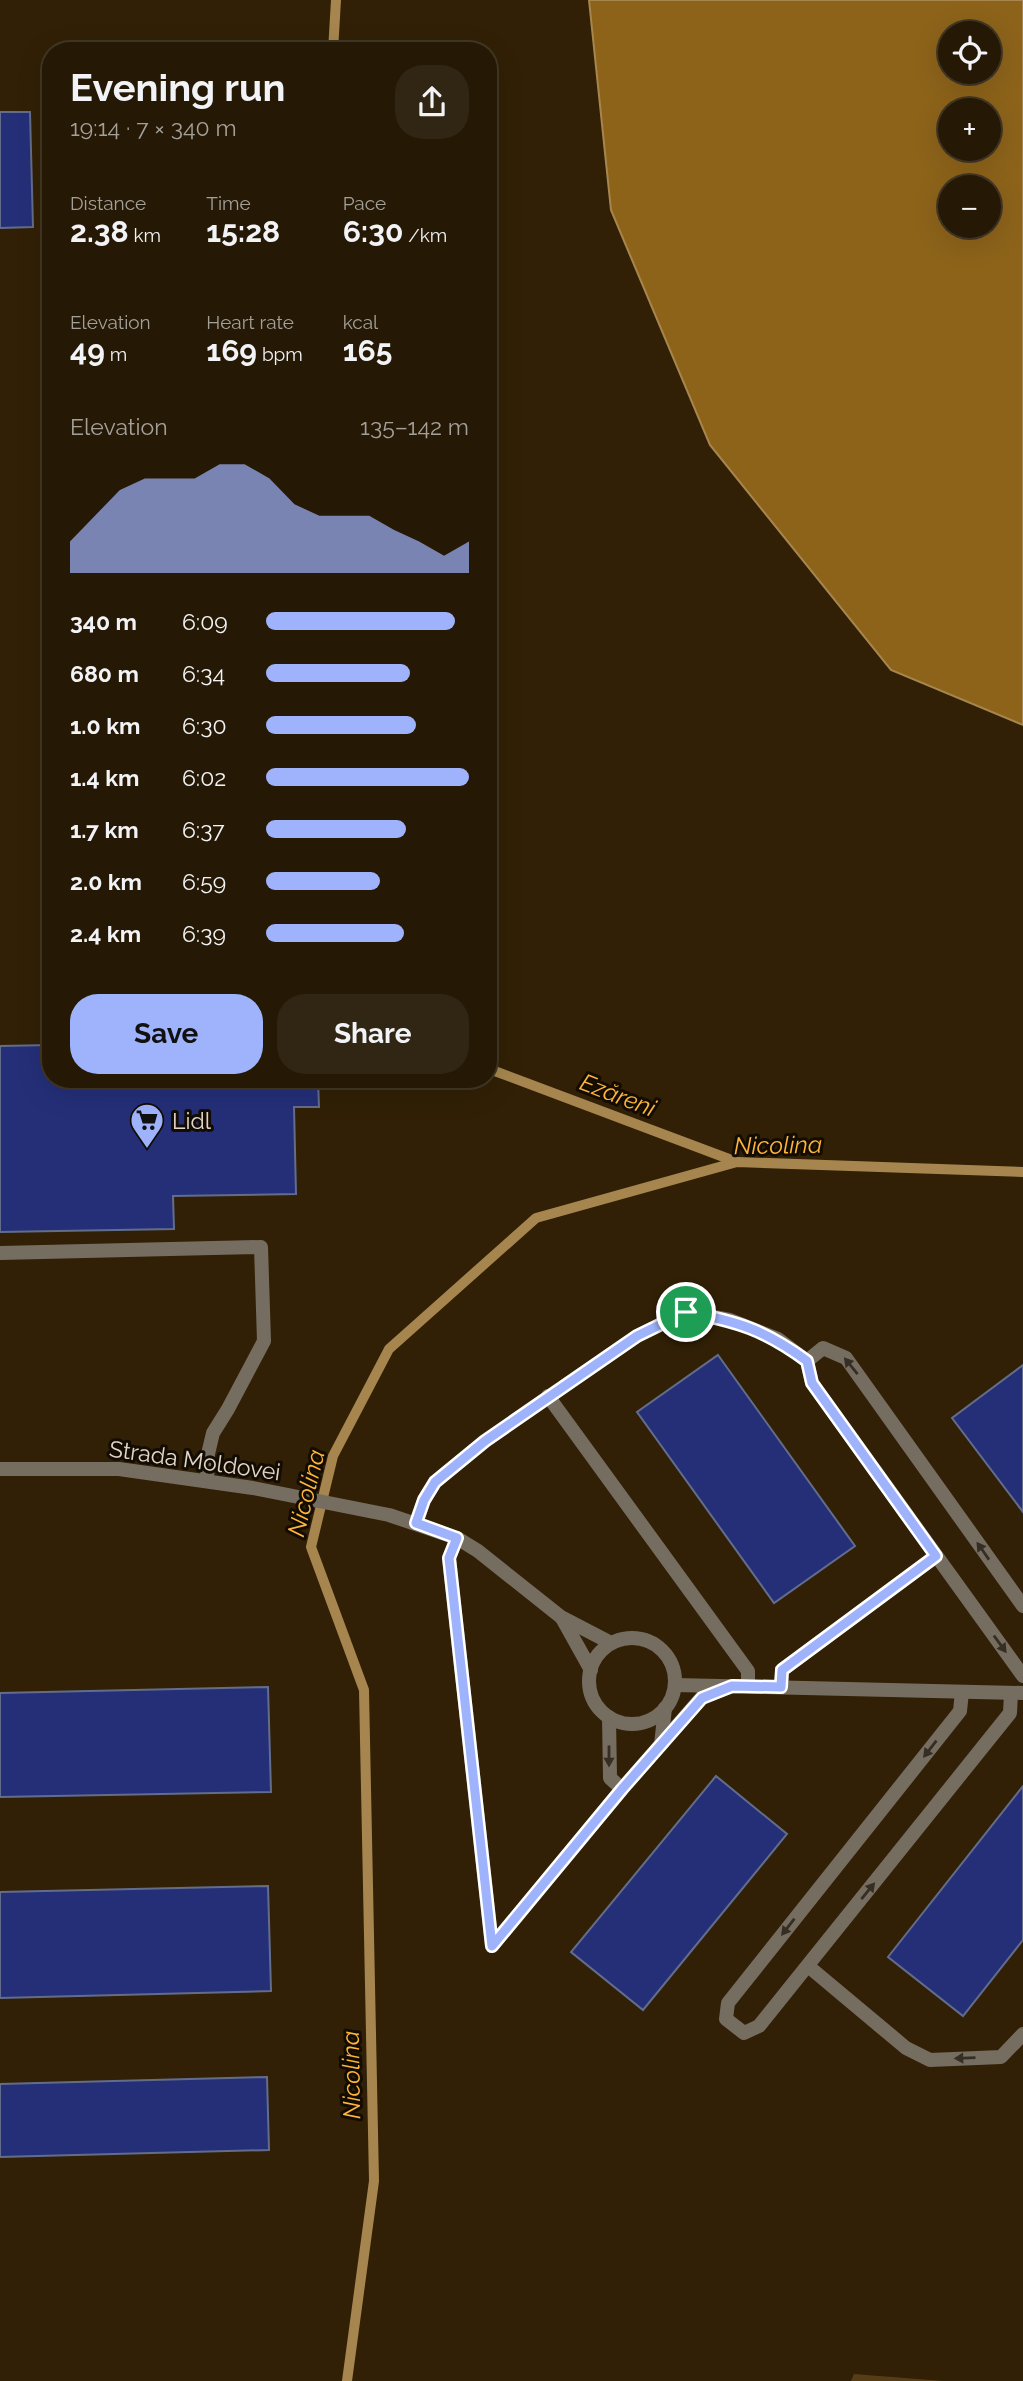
<!DOCTYPE html>
<html lang="en">
<head>
<meta charset="utf-8">
<style>
  :root { --surface:#251804; --page:#312513; --text:#f1f3f6; --muted:#a3a09a; --line:#423726; --accent:#9fb3fd }
  body { margin:0; font-family:Raleway,sans-serif; background:var(--page); color:var(--text); height:100vh; display:flex; flex-direction:column; font-size:26px; white-space:nowrap }
  * { box-sizing:border-box; margin:0 }
  p { font-size:23px; color:var(--muted) }
  .icon { flex:none; width:38px; height:38px; fill:none; stroke:currentColor; stroke-width:2; stroke-linecap:round; stroke-linejoin:round }
  .map { position:relative; flex:1; overflow:hidden }
  .side { position:absolute; left:42px; top:42px; width:455px; height:1046px; display:flex; flex-direction:column; background:var(--surface); border-radius:28px; box-shadow:0 7px 28px #0002,0 0 0 2px var(--line) }
  .side>* { flex:none }
  .tools { position:absolute; left:938px; top:21px; display:grid; gap:14px }
  .tools a { display:grid; place-items:center; width:63px; height:63px; border-radius:50%; background:var(--surface); box-shadow:0 7px 28px #0002,0 0 0 2px var(--line); font-size:35px }
  .pin { position:absolute; display:grid; place-items:center; width:60px; height:60px; color:#fff; margin:-30px; border:4px solid #fff; border-radius:50%; box-shadow:0 2px 7px #0007 }
  .round { display:grid; place-items:center; flex:none; width:74px; height:74px; border-radius:28px; background:var(--page) }
  .headline { display:flex; align-items:center; justify-content:space-between; height:119px; padding:0 28px }
  h1 { font-size:38px; font-weight:700; line-height:52px }
  .metrics { display:grid; grid-template-columns:repeat(3,1fr); gap:10px; height:119px; padding:7px 28px }
  .metrics div { display:grid; align-content:center }
  .metrics b { font-size:30px; font-weight:700 }
  .metrics small { font-size:19px; font-weight:400 }
  .metrics p { font-size:19px }
  .chart { height:196px; padding:14px 28px }
  .chart p { display:flex; justify-content:space-between }
  .chart svg { width:100%; height:126px; margin-top:7px; fill:var(--accent); opacity:.7 }
  .button { display:flex; gap:14px; margin-top:auto; padding:14px 28px }
  .button a { flex:1; height:80px; border-radius:28px; background:var(--accent); color:#111; font-size:28px; font-weight:700; line-height:80px; text-align:center }
  .button a+a { background:var(--page); color:var(--text) }
  ul { padding:0 28px; list-style:none; font-size:23px }
  li { display:grid; grid-template-columns:112px 84px 1fr; align-items:center; height:52px }
  li i { height:18px; border-radius:9px; background:var(--accent) }
  .map>svg:first-child { display:block }
  .green { fill:#563d16 }
  .water { fill:#8d631a; stroke:#a6864e; stroke-width:2; fill-rule:evenodd }
  .lines { fill:none; stroke-linecap:round; stroke-linejoin:round }
  .stream { stroke:#a6864e; stroke-width:10 }
  .building { fill:#242f78; stroke:#636d8b; stroke-width:2 }
  .service { stroke:#766d61; stroke-width:14 }
  .minor { stroke:#766d61; stroke-width:14 }
  .oneway { fill:#362e24 }
  .route-casing { stroke:#fff; stroke-width:14 }
  .route { stroke:#9fb3fd; stroke-width:9 }
  .labels { text-anchor:middle; dominant-baseline:central; stroke-width:6; stroke-linejoin:round; paint-order:stroke }
  .poi-label { font-size:23px; fill:#e1d6c7; stroke:#130c03; text-anchor:start }
  .street-label { font-size:23px; fill:#e1d6c7; stroke:#130c03 }
  .water-label { font-size:24px; font-style:italic; fill:#ffb539; stroke:#130c03 }
</style>
</head>
<body>
<div class="map">
<svg width="1023" height="2381" viewBox="0 0 1023 2381">
  <rect width="100%" height="100%" fill="#312005"/>
  <!-- green -->
  <path class="green" d="M 854,2374 L 943,2381 L 851,2381 Z"/>
  <!-- water -->
  <path class="water" d="M 589,0 L 1023,0 L 1023,725 L 891,670 L 710,445 L 611,210 ZM 950,33 L 989,33 L 989,72 L 950,72 ZM 950,110 L 989,110 L 989,149 L 950,149 ZM 950,187 L 989,187 L 989,226 L 950,226 Z"/>
  <g class="lines">
    <!-- stream -->
    <g class="stream">
      <path d="M 333,51 L 336,0"/>
      <path d="M 488,1063 L 492,1070 L 737,1162"/>
      <path d="M 347,2381 L 374,2181 L 364,1690 L 311,1547 L 333,1456 L 389,1349 L 536,1218 L 737,1162 L 1023,1172"/>
    </g>
  </g>
  <!-- building -->
  <g class="building">
    <path d="M 0,112 L 30,112 L 33,227 L 0,228 Z"/>
    <path d="M 51,1045 L 51,1080 L 318,1080 L 319,1107 L 294,1107 L 296,1194 L 173,1196 L 174,1229 L 0,1232 L 0,1046 Z"/>
    <path d="M 718,1355 L 855,1546 L 774,1603 L 637,1412 Z"/>
    <path d="M 1023,1365 L 1023,1512 L 952,1418 Z"/>
    <path d="M 268,1687 L 271,1792 L 0,1797 L 0,1693 Z"/>
    <path d="M 716,1776 L 787,1834 L 643,2010 L 571,1952 Z"/>
    <path d="M 1023,1786 L 1023,1940 L 963,2016 L 888,1957 Z"/>
    <path d="M 268,1886 L 271,1991 L 0,1998 L 0,1892 Z"/>
    <path d="M 267,2077 L 269,2150 L 0,2157 L 0,2084 Z"/>
  </g>
  <g class="lines">
    <!-- service -->
    <g class="service">
      <path d="M 0,1253 L 261,1247 L 264,1341 L 228,1409 L 213,1433 L 208,1454 L 207,1481"/>
      <path d="M 548,1396 L 748,1671 L 748,1686"/>
      <path d="M 416,1523 L 424,1500 L 435,1482 L 485,1441 L 637,1336 L 686,1312 L 730,1320 L 778,1339 L 807,1361"/>
      <path d="M 457,1538 L 449,1558 L 492,1946"/>
      <path d="M 1023,1606 L 846,1358 L 823,1348 L 807,1361 L 812,1383 L 1023,1676"/>
      <path d="M 781,1687 L 782,1670 L 936,1556"/>
      <path d="M 962,1692 L 960,1711 L 728,2003 L 726,2019 L 744,2033 L 759,2026 L 1010,1713 L 1011,1693"/>
      <path d="M 609,1717 L 610,1778 L 622,1789"/>
      <path d="M 661,1745 L 665,1708"/>
      <path d="M 492,1946 L 622,1789 L 702,1697 L 730,1687"/>
      <path d="M 808,1966 L 906,2048 L 930,2060 L 1001,2057 L 1023,2034"/>
    </g>
    <!-- minor -->
    <g class="minor">
      <path d="M 0,1469 L 119,1469 L 253,1488 L 389,1515 L 457,1538 L 478,1551 L 561,1617 L 611,1643"/>
      <path d="M 562,1618 L 591,1670"/>
      <circle cx="632" cy="1681" r="43"/>
      <path d="M 675,1685 L 1023,1693"/>
    </g>
  </g>
  <!-- one-way arrows -->
  <defs><path id="oneway-solid" d="M-6-.8H1V-3.2L6.5 0L1 3.2V.8H-6Z" transform="scale(1.75)"/></defs>
  <g class="oneway">
    <use href="#oneway-solid" transform="translate(851 1366) rotate(-129)"/>
    <use href="#oneway-solid" transform="translate(983 1551) rotate(-125)"/>
    <use href="#oneway-solid" transform="translate(1000 1644) rotate(54)"/>
    <use href="#oneway-solid" transform="translate(930 1749) rotate(128)"/>
    <use href="#oneway-solid" transform="translate(609 1756) rotate(90)"/>
    <use href="#oneway-solid" transform="translate(868 1891) rotate(-51)"/>
    <use href="#oneway-solid" transform="translate(788 1927) rotate(128)"/>
    <use href="#oneway-solid" transform="translate(965 2058) rotate(178)"/>
  </g>
  <g class="lines">
    <defs>
      <path id="route" d="M 686,1312 C 737,1321 765,1330 807,1361 L 812,1383 L 936,1556 L 782,1670 L 781,1687 L 732,1686 L 702,1698 L 622,1789 L 492,1946 L 449,1558 L 457,1538 L 416,1523 L 424,1500 L 435,1482 L 485,1441 L 637,1336 Z"/>
    </defs>
    <!-- route casing -->
    <use href="#route" class="route-casing"/>
    <!-- route -->
    <use href="#route" class="route"/>
  </g>
  <!-- icons -->
  <defs>
    <symbol id="supermarket-pin" viewBox="-11 -11 22 30"><path d="M0 17L-7.5 6A9.5 9.5 0 1 1 7.5 6Z" fill="#9fb3fd" stroke="#130c03"/><path d="M-6-5.5h2.5l.6 2H6L4.5 2H-2.5L-4.4-4H-6ZM-1.5 3.2a1.3 1.3 0 1 0 .1 0ZM3 3.2a1.3 1.3 0 1 0 .1 0Z" fill="#111"/></symbol>
  </defs>
  <g fill-rule="evenodd">
    <use href="#supermarket-pin" x="128" y="1101" width="38" height="52"/>
  </g>
  <g class="labels">
    <!-- poi labels -->
    <g class="poi-label">
      <text x="172" y="1120">Lidl</text>
    </g>
    <!-- street labels -->
    <g class="street-label">
      <text transform="translate(195 1460) rotate(8)">Strada Moldovei</text>
    </g>
    <!-- water labels -->
    <g class="water-label">
      <text transform="translate(618 1095) rotate(21)">Ezăreni</text>
      <text transform="translate(778 1145) rotate(-1)">Nicolina</text>
      <text transform="translate(306 1493) rotate(-76)">Nicolina</text>
      <text transform="translate(351 2075) rotate(-91)">Nicolina</text>
    </g>
  </g>
</svg>
<div class="tools">
<a><svg class="icon" aria-label="locate" viewBox="0 0 24 24"><circle cx="12" cy="12" r="6"/><path d="M12 2v4M12 18v4M2 12h4M18 12h4"/></svg></a>
<a>+</a>
<a>−</a>
</div>
<div class="pin" style="left:686px;top:1312px;background:#1e9e55"><svg class="icon" aria-label="arrive" viewBox="0 0 24 24"><path d="M6 21V4h12l-3 4 3 4H6"/></svg></div>
<section class="side">
<div class="headline"><div><h1>Evening run</h1><p>19:14 · 7 × 340 m</p></div><a class="round"><svg class="icon" aria-label="share" viewBox="0 0 24 24"><path d="M12 15V3M7 8l5-5 5 5M5 13v7h14v-7"/></svg></a></div>
<div class="metrics">
<div><p>Distance</p><b>2.38<small> km</small></b></div>
<div><p>Time</p><b>15:28</b></div>
<div><p>Pace</p><b>6:30<small> /km</small></b></div>
</div>
<div class="metrics">
<div><p>Elevation</p><b>49<small> m</small></b></div>
<div><p>Heart rate</p><b>169<small> bpm</small></b></div>
<div><p>kcal</p><b>165</b></div>
</div>
<div class="chart"><p><span>Elevation</span>135–142 m</p>
<svg viewBox="0 0 160 44" preserveAspectRatio="none"><path d="M0 44V33L10 24L20 15L30 11L40 11L50 11L60 6L70 6L80 11L90 20L100 24L110 24L120 24L130 29L140 33L150 38L160 33V44z"/></svg>
</div>
<ul>
<li><b>340 m</b>6:09<i style="width:93%"></i></li>
<li><b>680 m</b>6:34<i style="width:71%"></i></li>
<li><b>1.0 km</b>6:30<i style="width:74%"></i></li>
<li><b>1.4 km</b>6:02<i style="width:100%"></i></li>
<li><b>1.7 km</b>6:37<i style="width:69%"></i></li>
<li><b>2.0 km</b>6:59<i style="width:56%"></i></li>
<li><b>2.4 km</b>6:39<i style="width:68%"></i></li>
</ul>
<div class="button"><a>Save</a><a>Share</a></div>
</section>
</div>
</body>
</html>
